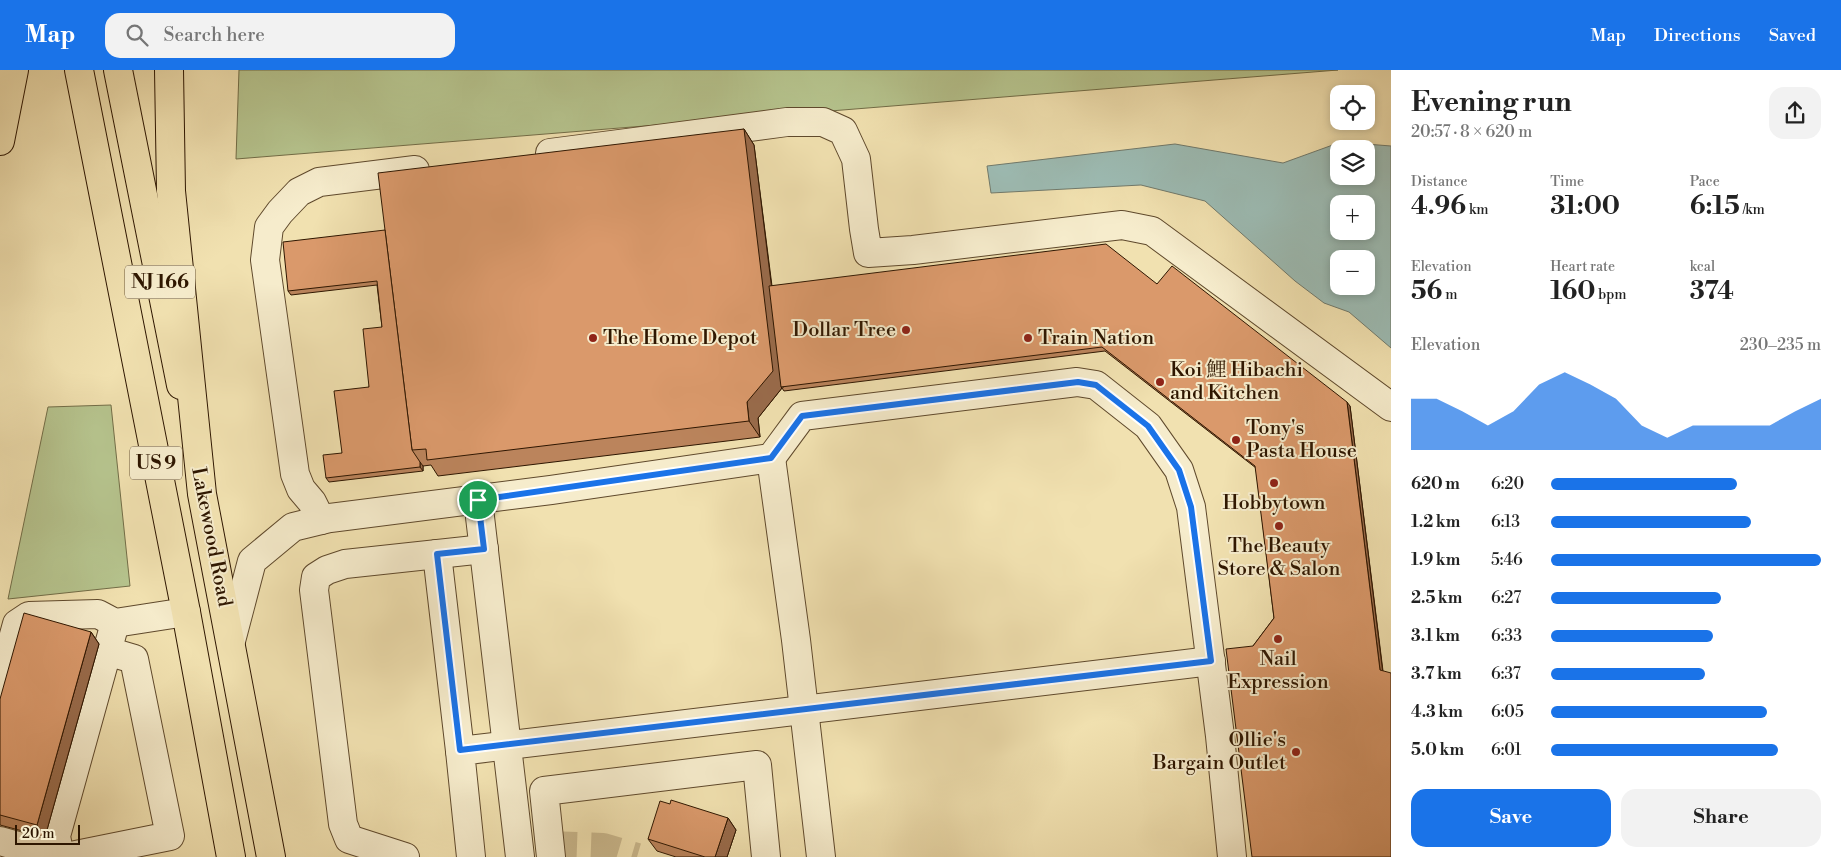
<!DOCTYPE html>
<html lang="en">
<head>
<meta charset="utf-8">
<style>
  :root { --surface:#fff; --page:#f2f2f2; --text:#222; --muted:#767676; --accent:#1a73e8 }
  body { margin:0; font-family:"Libre Bodoni","Noto Serif SC",serif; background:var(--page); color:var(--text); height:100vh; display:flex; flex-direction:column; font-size:19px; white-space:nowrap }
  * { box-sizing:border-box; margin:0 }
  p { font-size:16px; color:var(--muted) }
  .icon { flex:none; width:28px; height:28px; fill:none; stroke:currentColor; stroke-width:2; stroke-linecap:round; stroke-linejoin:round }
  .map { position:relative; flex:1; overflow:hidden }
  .details { display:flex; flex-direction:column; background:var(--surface); width:450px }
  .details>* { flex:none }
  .fabs { position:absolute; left:1330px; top:15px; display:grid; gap:10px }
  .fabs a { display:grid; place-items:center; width:45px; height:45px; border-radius:10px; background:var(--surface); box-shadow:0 2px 8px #0003; font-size:25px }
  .scale { position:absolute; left:15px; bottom:12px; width:65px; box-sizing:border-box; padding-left:5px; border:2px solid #2e1600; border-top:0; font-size:14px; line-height:18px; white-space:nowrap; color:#2e1600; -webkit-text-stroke:4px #f6eccc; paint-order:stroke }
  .pin { position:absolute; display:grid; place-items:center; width:42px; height:42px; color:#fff; margin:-21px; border:2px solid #fff; border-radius:50%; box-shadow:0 1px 5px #0007 }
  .round { display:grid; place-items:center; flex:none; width:52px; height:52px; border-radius:15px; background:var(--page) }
  .head { display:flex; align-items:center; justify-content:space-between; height:85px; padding:0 20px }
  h1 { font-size:28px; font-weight:700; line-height:38px }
  .metrics { display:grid; grid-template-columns:repeat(3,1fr); gap:8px; height:85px; padding:5px 20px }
  .metrics div { display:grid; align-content:center }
  .metrics b { font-size:25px; font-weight:700 }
  .metrics small { font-size:14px; font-weight:400 }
  .metrics p { font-size:14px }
  .chart { height:140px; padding:10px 20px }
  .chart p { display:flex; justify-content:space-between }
  .chart svg { width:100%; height:90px; margin-top:5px; fill:var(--accent); opacity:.7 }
  .primary-button { display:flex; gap:10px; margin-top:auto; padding:10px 20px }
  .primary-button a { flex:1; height:58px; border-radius:15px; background:var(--accent); color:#fff; font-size:20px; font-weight:700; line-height:58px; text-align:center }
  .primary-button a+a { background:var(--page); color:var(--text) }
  ul { padding:0 20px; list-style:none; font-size:16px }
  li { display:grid; grid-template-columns:80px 60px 1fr; align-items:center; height:38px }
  li i { height:12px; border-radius:6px; background:var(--accent) }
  header { display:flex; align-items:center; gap:30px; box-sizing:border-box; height:70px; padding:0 25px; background:var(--accent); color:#fff }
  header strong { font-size:24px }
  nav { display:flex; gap:28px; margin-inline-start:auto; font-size:18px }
  .search { width:350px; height:45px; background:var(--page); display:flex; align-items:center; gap:12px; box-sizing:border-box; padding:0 18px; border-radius:15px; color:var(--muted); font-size:19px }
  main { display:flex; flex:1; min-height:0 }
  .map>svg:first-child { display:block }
  .green { fill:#b6c48e; stroke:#726d47 }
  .water { fill:#9dbcb4; stroke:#717a6c; fill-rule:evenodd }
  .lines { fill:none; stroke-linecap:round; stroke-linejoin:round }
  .minor-tunnel { stroke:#cab88d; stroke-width:28; stroke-dasharray:28 14; stroke-linecap:butt }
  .minor-casing { stroke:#5f492c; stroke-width:30 }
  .major-casing { stroke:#2e1600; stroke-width:30 }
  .highway-casing { stroke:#2e1600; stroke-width:30 }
  .minor { stroke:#f6eccc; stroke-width:28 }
  .major { stroke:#f1e1b0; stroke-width:28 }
  .highway { stroke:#f1e1b0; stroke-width:28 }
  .wall { fill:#bb845c; stroke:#2e1600 }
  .shaded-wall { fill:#996b4b; stroke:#2e1600 }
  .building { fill:#da996b; stroke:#2e1600 }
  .route-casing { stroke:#fff; stroke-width:10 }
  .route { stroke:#1a73e8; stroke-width:6 }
  .poi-dot { fill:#8f2418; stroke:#f6eccc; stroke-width:2 }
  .labels { text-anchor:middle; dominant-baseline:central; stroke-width:4; stroke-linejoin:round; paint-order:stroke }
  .shield { fill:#f6eccc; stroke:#6a563d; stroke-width:1 }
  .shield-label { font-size:19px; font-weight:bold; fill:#2e1600 }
  .poi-label { font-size:20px; fill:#2e1600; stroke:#f6eccc; text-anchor:start }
  .street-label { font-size:20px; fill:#2e1600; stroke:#f6eccc }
</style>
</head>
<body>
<header>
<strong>Map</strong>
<div class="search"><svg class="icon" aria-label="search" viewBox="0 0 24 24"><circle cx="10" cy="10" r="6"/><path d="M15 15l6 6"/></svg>Search here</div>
<nav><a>Map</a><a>Directions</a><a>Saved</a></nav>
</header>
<main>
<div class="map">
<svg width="1391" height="787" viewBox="0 0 1391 787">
  <rect width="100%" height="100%" fill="#f1e1b0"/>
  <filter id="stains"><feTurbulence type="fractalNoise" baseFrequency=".004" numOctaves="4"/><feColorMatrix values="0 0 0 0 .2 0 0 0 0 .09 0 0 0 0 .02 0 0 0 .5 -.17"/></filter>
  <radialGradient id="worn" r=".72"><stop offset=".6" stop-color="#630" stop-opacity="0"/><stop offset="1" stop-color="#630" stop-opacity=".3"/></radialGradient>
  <!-- green -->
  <g class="green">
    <path d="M 239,0 L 1338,0 L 236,89 Z"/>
    <path d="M 111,335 L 130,516 L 8,529 L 48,337 Z"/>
  </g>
  <!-- water -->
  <path class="water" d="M 1341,72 L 1391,76 L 1391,278 L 1349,242 L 1324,233 L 1295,211 L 1205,131 L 1141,115 L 991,123 L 987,96 L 1175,74 L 1283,93 ZM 1339,79 L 1366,79 L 1366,106 L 1339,106 ZM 1339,134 L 1366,134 L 1366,161 L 1339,161 ZM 1339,189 L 1366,189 L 1366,216 L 1339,216 Z"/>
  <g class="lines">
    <!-- minor-tunnel -->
    <path class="minor-tunnel" d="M 549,775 L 603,777 L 637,787"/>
    <defs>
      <g id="minor">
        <path d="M 550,83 L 787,52 L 823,52 L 843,61 L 856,89 L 864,159 L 868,183 L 913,180 L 1122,155 L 1152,161 L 1391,337"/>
        <path d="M 771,388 L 796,570 L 821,787"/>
        <path d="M 478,430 L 520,787"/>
        <path d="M 321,450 L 312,432 L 301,419 L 295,404 L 265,190 L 269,157 L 280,142 L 299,122 L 319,112 L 415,100"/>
        <path d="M 437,484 L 460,681"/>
        <path d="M 231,571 L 252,491 L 293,457 L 330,448 L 551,420 L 771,388 L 802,346 L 1077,312 L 1096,315 L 1148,356 L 1179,400 L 1191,437 L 1220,666 L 1232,787"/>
        <path d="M 0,616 L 17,554 L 29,546 L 98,544 L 115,553 L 186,542"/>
        <path d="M 0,771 L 57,787"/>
        <path d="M 60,787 L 56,766 L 115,553"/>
        <path d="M 66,787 L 170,766 L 134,589 L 107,581"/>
        <path d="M 405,787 L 349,769 L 343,754 L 314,520 L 316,507 L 327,500 L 345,494 L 484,479"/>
        <path d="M 471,787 L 460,681 L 1211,591"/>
        <path d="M 551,787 L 544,721 L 757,695 L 766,787"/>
      </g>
      <path id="major" d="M 118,0 L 181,315"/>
      <g id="highway">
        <path d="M 79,0 L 186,542 L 231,787"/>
        <path d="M 169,0 L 171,121 L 202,424 L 271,787"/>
        <path d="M 0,71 L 14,0"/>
      </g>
    </defs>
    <!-- minor casing -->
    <use href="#minor" class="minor-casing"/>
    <!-- major casing -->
    <use href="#major" class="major-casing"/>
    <!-- highway casing -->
    <use href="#highway" class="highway-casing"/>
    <!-- minor -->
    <use href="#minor" class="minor"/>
    <!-- major -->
    <use href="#major" class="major"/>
    <!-- highway -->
    <use href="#highway" class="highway"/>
  </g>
  <!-- wall -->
  <g class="wall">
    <path d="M 744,59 L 754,75 L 772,216 L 1157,214 L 1350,336 L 1383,601 L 1253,576 L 1274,548 L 1256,398 L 1105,281 L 784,321 L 782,318 L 758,348 L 760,367 L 438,406 L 431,395 L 423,396 L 423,401 L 329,412 L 326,408 L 342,383 L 369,317 L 382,257 L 377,215 L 291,225 L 288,221 L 385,160 Z"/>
    <path d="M 91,562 L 99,574 L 45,767 L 0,755 L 0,629 Z"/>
    <path d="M 728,748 L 736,760 L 727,787 L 676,787 L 657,781 L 648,769 Z"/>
  </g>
  <!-- shaded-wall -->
  <g class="shaded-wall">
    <path d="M 744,59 L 754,75 L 784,317 L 781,317 L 782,318 L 758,348 L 760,367 L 749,351 L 747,332 Z"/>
    <path d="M 1347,332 L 1350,336 L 1383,604 L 1380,600 Z"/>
    <path d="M 420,392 L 423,396 L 423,401 L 420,397 Z"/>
    <path d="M 91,562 L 99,574 L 45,767 L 37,755 Z"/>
    <path d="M 728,748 L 736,760 L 727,787 L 715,787 Z"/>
  </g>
  <!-- building -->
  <g class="building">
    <path d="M 744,59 L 773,301 L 747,332 L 749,351 L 427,390 L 426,379 L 412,380 L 378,103 Z"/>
    <path d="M 385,160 L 412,380 L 420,392 L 420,397 L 326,408 L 323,385 L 342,383 L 334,321 L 369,317 L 363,259 L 382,257 L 377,211 L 288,221 L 283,172 Z"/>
    <path d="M 1106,174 L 1157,214 L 1172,196 L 1347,332 L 1380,600 L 1391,603 L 1391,787 L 1252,787 L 1226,579 L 1253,576 L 1274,548 L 1255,396 L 1102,277 L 781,317 L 769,216 Z"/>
    <path d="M 24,543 L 91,562 L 37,755 L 0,745 L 0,629 Z"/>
    <path d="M 671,730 L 728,748 L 715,787 L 705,787 L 648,769 L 660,731 L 670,734 Z"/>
  </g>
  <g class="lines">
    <defs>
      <path id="route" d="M 1078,312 L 1096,315 L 1148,356 L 1179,400 L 1191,437 L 1211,591 L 460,680 L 437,484 L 484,479 L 478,430 L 771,388 L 802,346 Z"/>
    </defs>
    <!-- route casing -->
    <use href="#route" class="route-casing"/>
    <!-- route -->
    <use href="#route" class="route"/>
  </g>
  <!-- markers -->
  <g class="poi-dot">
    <circle cx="906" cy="260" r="5"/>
    <circle cx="593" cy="268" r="5"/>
    <circle cx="1028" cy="268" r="5"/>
    <circle cx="1160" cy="312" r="5"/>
    <circle cx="1236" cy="370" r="5"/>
    <circle cx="1274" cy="413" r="5"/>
    <circle cx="1279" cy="456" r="5"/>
    <circle cx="1278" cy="569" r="5"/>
    <circle cx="1296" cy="682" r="5"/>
  </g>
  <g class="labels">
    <!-- shield labels -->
    <g class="shield">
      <rect x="125" y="195.5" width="70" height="33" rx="4"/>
      <rect x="130" y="376.5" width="52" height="33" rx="4"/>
    </g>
    <g class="shield-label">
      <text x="160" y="212">NJ 166</text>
      <text x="156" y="393">US 9</text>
    </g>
    <!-- poi labels -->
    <g class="poi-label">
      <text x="896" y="260" text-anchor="end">Dollar Tree</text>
      <text x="603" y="268">The Home Depot</text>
      <text x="1038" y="268">Train Nation</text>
      <text x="1170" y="300">Koi 鯉 Hibachi<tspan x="1170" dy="23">and Kitchen</tspan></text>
      <text x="1246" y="358">Tony's<tspan x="1246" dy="23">Pasta House</tspan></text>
      <text x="1274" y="433" text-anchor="middle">Hobbytown</text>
      <text x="1279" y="476" text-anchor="middle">The Beauty<tspan x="1279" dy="23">Store &amp; Salon</tspan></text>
      <text x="1278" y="589" text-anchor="middle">Nail<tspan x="1278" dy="23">Expression</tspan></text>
      <text x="1286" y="670" text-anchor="end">Ollie's<tspan x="1286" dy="23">Bargain Outlet</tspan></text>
    </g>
    <!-- street labels -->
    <g class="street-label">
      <text transform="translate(211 467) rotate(79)">Lakewood Road</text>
    </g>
  </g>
  <rect width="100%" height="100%" filter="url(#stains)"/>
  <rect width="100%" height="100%" fill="url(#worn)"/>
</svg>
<div class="fabs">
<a><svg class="icon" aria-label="locate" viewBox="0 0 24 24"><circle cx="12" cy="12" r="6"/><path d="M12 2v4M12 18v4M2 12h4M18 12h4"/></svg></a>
<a><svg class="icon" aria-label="layers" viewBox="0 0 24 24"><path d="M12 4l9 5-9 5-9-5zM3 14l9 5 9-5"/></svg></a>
<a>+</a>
<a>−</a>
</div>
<div class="scale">20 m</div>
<div class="pin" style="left:478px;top:430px;background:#1e9e55"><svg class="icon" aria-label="arrive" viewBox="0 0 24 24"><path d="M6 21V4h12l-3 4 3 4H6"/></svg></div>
</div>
<section class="details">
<div class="head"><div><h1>Evening run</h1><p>20:57 · 8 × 620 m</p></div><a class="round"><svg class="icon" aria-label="share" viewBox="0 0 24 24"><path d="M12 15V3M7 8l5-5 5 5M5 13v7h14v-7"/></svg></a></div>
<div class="metrics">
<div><p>Distance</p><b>4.96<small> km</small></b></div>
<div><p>Time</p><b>31:00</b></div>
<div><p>Pace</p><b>6:15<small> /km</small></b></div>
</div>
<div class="metrics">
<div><p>Elevation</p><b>56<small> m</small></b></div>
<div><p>Heart rate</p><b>160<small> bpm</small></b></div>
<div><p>kcal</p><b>374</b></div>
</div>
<div class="chart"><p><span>Elevation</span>230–235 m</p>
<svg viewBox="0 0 160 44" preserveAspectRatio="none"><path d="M0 44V19L10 19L20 25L30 32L40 25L50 12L60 6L70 12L80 19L90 32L100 38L110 32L120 32L130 32L140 32L150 25L160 19V44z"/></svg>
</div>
<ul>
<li><b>620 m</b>6:20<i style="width:69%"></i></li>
<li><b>1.2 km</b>6:13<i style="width:74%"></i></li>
<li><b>1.9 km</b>5:46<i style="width:100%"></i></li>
<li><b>2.5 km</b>6:27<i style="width:63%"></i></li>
<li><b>3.1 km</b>6:33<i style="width:60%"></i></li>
<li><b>3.7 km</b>6:37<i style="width:57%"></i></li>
<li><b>4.3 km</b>6:05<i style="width:80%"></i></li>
<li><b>5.0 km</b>6:01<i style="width:84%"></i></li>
</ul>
<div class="primary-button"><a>Save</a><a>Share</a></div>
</section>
</main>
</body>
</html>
